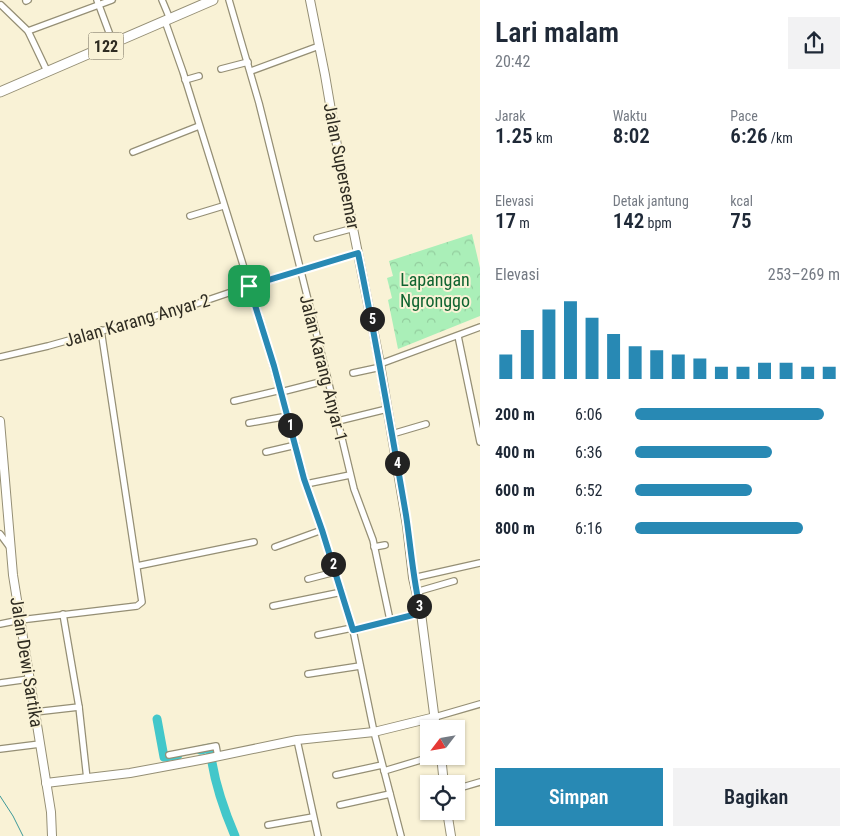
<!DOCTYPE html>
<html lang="id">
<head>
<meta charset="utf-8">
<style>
  :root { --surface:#fff; --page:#f2f2f3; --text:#1f2937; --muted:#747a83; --accent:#2889b4 }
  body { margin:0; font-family:"Roboto Condensed",sans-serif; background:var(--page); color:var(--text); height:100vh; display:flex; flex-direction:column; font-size:19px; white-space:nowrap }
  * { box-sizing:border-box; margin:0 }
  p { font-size:16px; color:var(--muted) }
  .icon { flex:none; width:28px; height:28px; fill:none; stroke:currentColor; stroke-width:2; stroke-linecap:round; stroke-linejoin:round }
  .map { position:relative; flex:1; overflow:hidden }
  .panel { display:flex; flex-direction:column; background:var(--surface); width:375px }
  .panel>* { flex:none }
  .needle { width:32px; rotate:239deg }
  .tools { position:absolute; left:420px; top:720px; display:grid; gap:10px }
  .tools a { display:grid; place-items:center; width:45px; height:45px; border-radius:0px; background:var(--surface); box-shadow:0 1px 4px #0004; font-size:25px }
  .pin { position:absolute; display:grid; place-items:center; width:42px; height:42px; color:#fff; margin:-21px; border-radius:10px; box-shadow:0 2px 8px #0006 }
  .km { position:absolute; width:25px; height:25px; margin:-12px; border-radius:50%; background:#222; color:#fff; font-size:14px; line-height:25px; text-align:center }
  .round { display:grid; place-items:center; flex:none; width:52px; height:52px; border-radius:0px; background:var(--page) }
  .overview { display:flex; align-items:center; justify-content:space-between; height:85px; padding:0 15px }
  h1 { font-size:28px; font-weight:600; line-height:38px }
  .figures { display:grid; grid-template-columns:repeat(3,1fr); gap:8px; height:85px; padding:5px 15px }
  .figures div { display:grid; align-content:center }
  .figures b { font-size:21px; font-weight:600 }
  .figures small { font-size:14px; font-weight:400 }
  .figures p { font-size:14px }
  .chart { height:140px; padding:10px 15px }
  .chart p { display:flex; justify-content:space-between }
  .chart svg { width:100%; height:90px; margin-top:5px; stroke:var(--accent); stroke-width:6 }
  .cta { display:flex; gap:10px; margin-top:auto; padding:10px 15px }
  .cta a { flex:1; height:58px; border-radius:0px; background:var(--accent); color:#fff; font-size:20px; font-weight:600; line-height:58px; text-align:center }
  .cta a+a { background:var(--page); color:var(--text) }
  ul { padding:0 15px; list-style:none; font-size:16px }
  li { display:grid; grid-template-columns:80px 60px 1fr; align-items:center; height:38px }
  li i { height:12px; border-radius:6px; background:var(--accent) }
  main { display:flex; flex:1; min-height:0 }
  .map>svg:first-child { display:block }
  .park { fill:url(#park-crowns) }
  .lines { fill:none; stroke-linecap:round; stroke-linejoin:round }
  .stream { stroke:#3d9898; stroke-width:1 }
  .river { stroke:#43c7ca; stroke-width:9 }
  .street-casing { stroke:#958f75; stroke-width:8 }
  .secondary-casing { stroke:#958f75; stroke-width:10 }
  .primary-casing { stroke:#958f75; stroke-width:11 }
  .street { stroke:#fff; stroke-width:5.5 }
  .secondary { stroke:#fff; stroke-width:8 }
  .primary { stroke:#fff; stroke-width:9 }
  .route-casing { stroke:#fff; stroke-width:10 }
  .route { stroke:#2889b4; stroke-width:6 }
  .labels { text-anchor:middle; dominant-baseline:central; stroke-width:4; stroke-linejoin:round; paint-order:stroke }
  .shield { fill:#f9f2d6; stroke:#6c6758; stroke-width:1 }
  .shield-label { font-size:16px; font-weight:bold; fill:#2f2c22 }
  .street-label { font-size:18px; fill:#2f2c22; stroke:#f9f2d6 }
  .park-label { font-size:18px; fill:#0f6430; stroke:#f9f2d6 }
</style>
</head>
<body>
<main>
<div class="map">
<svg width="480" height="836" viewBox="0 0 480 836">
  <defs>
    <pattern id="park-crowns" width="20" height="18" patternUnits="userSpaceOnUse" patternTransform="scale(1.25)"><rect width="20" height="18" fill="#aaefb8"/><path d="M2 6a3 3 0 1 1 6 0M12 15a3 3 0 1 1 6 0" fill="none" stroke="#93cd9e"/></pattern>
  </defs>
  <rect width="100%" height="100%" fill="#f9f2d6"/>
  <!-- park -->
  <path class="park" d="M 472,234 L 480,268 L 480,316 L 398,349 L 388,300 L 392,298 L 387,278 L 393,276 L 389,261 Z"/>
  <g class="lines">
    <!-- stream -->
    <path class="stream" d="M 0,796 L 13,816 L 23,836"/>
    <!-- river -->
    <g class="river">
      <path d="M 157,719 L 164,757 L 178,755"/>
      <path d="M 200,750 L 210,748 C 213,779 223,808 235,836"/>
    </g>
    <defs>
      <g id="street">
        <path d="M 97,0 L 113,43"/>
        <path d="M 162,0 L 170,19"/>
        <path d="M 229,0 L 259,103 L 328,380 L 354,489 L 373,540 L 390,620"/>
        <path d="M 26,1 L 28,0"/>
        <path d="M 1,5 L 28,31 L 47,71"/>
        <path d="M 165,21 L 183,72 L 263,329 L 306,484 L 322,530 L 353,630 L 374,732 L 401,836"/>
        <path d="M 28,31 L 112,0"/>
        <path d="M 221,69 L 248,62"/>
        <path d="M 251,71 L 319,46"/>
        <path d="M 185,80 L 199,76"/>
        <path d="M 133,152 L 199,126"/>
        <path d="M 190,216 L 223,206"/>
        <path d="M 317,238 L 354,228"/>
        <path d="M 458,336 L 480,442"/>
        <path d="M 0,357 L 48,346 L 187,307 L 249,286 L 359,253"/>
        <path d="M 380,364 L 480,327"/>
        <path d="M 353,373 L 381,367"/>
        <path d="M 281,392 L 328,380"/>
        <path d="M 234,401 L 281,390"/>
        <path d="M 338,421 L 387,409"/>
        <path d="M 249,423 L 288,416"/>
        <path d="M 392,434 L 426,424"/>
        <path d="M 266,452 L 296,445"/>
        <path d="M 306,484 L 350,475"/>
        <path d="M 0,534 L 9,546"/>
        <path d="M 275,547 L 322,530"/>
        <path d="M 374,547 L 385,545"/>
        <path d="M 137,566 L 254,542"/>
        <path d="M 413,578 L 480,563"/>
        <path d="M 308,579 L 335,572"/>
        <path d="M 416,592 L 454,581"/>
        <path d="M 273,606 L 342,592"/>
        <path d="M 63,614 L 79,707 L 87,779"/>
        <path d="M 0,624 L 20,620 L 137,606 L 142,602 L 101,330"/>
        <path d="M 353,630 L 421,613"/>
        <path d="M 318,635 L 352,628"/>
        <path d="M 308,674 L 360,666"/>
        <path d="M 0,683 L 29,679"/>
        <path d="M 35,712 L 79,707"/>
        <path d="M 435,717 L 480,704"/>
        <path d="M 297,740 L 318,836"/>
        <path d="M 0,749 L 40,744"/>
        <path d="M 169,755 L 216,746 L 218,757"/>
        <path d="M 384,771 L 434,756"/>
        <path d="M 336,775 L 382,765"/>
        <path d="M 456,789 L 480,782"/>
        <path d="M 340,805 L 390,794"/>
        <path d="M 268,825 L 313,817"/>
      </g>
      <g id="secondary">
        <path d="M 310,0 L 325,75 L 340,163 L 380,364 L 407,526 L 413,578 L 421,613 L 436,729"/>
        <path d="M 0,421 L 13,575 L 51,812 L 52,836"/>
        <path d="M 441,756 L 444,784"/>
        <path d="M 46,783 L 130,773 L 205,759 L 297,740 L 374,732 L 435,717"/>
        <path d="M 447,811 L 451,836"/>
      </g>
      <path id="primary" d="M 0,92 L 213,0"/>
    </defs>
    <!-- street casing -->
    <use href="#street" class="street-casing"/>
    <!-- secondary casing -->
    <use href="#secondary" class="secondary-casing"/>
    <!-- primary casing -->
    <use href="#primary" class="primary-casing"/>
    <!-- street -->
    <use href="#street" class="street"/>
    <!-- secondary -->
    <use href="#secondary" class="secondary"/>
    <!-- primary -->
    <use href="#primary" class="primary"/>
  </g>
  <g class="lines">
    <defs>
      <path id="route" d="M 358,253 C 376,340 391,428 406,515 C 411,548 413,580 421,613 L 353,630 L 322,530 L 304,479 L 274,366 L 249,286 Z"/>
    </defs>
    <!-- route casing -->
    <use href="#route" class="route-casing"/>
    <!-- route -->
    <use href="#route" class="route"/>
  </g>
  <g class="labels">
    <!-- shield labels -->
    <rect class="shield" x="88.5" y="32.5" width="35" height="27" rx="4"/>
    <g class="shield-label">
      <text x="106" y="46">122</text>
    </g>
    <!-- street labels -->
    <g class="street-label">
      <text transform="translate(342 166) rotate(79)">Jalan Supersemar</text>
      <text transform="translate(137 320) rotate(-16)">Jalan Karang Anyar 2</text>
      <text transform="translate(324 368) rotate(76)">Jalan Karang Anyar 1</text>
      <text transform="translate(27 662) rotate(81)">Jalan Dewi Sartika</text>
    </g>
    <!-- park labels -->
    <g class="park-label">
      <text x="435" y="279">Lapangan<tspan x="435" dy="21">Ngronggo</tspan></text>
    </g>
  </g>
</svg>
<div class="tools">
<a><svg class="needle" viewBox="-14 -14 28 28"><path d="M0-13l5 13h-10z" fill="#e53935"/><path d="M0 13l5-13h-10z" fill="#747a83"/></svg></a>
<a><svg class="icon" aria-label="locate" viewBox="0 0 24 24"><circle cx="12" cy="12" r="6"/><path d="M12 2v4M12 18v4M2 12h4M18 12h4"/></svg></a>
</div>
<div class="pin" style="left:249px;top:286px;background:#1e9e55"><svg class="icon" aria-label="arrive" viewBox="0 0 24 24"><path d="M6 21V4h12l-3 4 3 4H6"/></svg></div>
<b class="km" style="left:290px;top:425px">1</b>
<b class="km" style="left:333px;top:564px">2</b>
<b class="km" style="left:419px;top:606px">3</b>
<b class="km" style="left:397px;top:463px">4</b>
<b class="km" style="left:372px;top:319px">5</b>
</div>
<section class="panel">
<div class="overview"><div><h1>Lari malam</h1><p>20:42</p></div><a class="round"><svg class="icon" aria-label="share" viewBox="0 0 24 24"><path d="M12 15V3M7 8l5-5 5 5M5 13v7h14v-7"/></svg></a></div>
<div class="figures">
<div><p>Jarak</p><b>1.25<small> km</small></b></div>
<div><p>Waktu</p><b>8:02</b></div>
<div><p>Pace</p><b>6:26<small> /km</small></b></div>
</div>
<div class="figures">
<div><p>Elevasi</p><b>17<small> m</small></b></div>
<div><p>Detak jantung</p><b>142<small> bpm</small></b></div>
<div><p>kcal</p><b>75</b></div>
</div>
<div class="chart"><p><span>Elevasi</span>253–269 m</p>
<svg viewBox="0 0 160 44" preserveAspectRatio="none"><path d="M5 44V32M15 44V20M25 44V10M35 44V6M45 44V14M55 44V22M65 44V28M75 44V30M85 44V32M95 44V34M105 44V38M115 44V38M125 44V36M135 44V36M145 44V38M155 44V38"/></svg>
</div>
<ul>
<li><b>200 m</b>6:06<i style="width:92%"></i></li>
<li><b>400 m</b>6:36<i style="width:67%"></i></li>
<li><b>600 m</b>6:52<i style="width:57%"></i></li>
<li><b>800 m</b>6:16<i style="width:82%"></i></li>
</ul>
<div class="cta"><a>Simpan</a><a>Bagikan</a></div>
</section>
</main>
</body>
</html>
